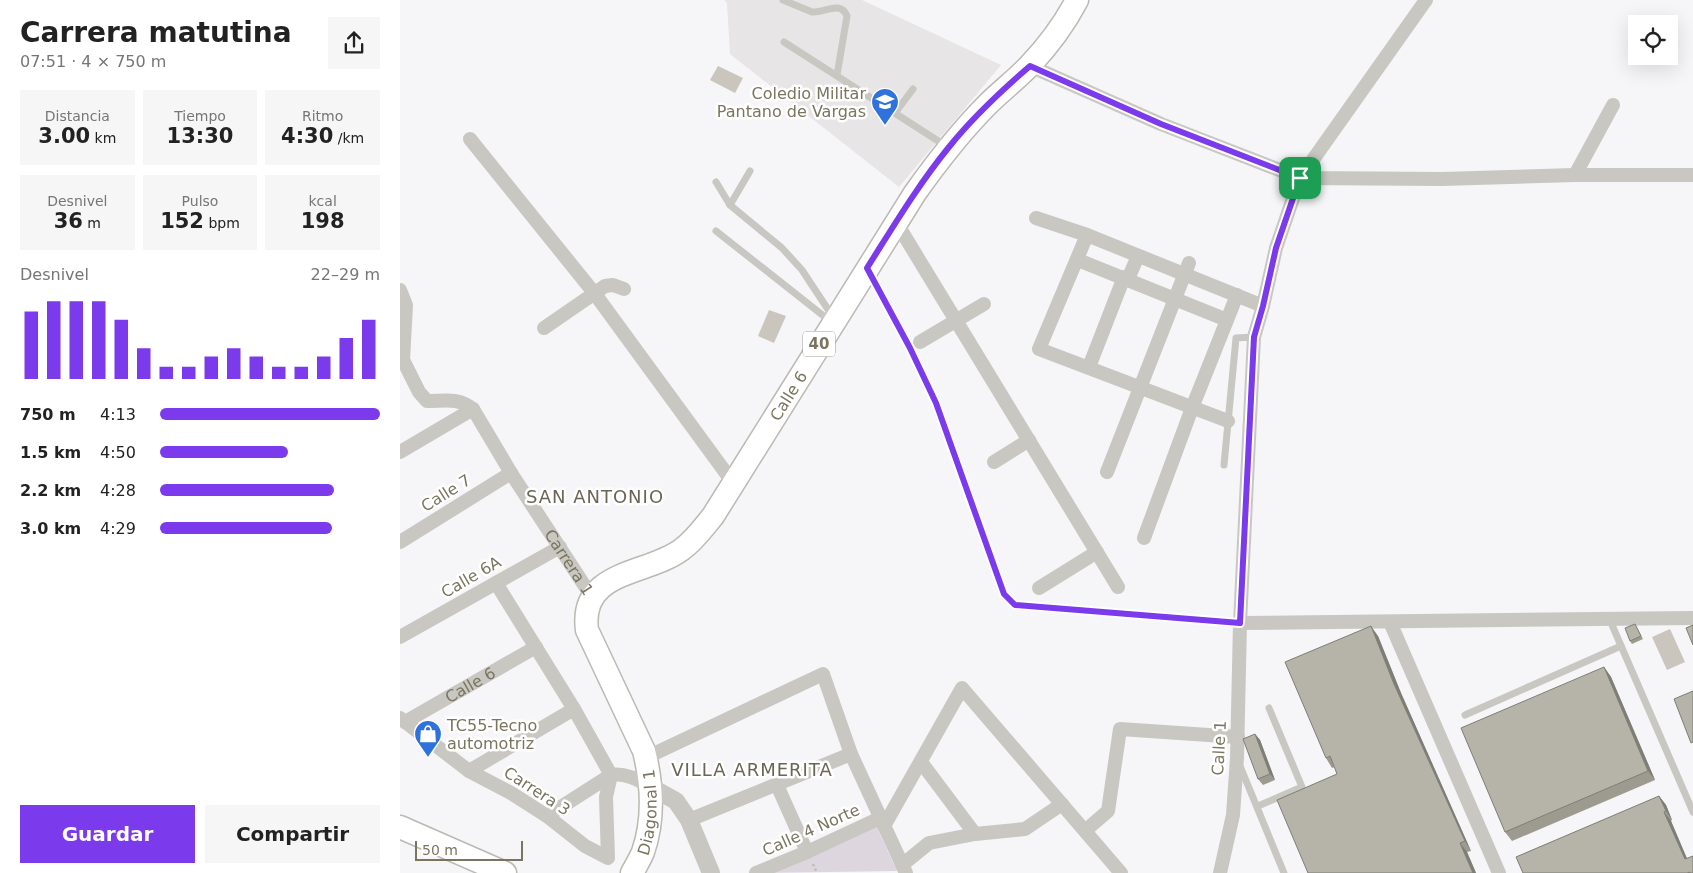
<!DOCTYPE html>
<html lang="es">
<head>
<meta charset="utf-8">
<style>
  :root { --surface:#fff; --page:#f6f6f6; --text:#222; --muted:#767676; --accent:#7c3aed }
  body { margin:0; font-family:"DejaVu Sans",sans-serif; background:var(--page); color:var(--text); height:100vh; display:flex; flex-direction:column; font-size:19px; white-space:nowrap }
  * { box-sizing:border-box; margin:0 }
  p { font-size:16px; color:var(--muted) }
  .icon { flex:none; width:28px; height:28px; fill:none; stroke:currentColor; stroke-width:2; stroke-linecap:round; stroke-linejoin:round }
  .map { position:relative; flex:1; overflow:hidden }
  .drawer { display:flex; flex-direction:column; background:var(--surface); width:400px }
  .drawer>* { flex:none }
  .controls { position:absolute; left:1228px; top:15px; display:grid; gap:10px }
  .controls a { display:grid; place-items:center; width:50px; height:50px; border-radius:0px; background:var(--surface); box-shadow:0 5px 20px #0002; font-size:25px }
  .scale { position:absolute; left:15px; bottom:12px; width:108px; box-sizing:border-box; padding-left:5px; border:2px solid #79755f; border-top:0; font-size:14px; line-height:18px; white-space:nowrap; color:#79755f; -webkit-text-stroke:4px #fff; paint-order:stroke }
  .pin { position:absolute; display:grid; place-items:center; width:42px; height:42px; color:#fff; margin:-21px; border-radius:10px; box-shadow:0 2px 8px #0006 }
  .round { display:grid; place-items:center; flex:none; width:52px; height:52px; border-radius:0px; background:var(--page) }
  .headline { display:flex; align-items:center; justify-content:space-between; height:85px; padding:0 20px }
  h1 { font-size:28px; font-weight:600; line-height:38px }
  .figures { display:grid; grid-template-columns:repeat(3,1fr); gap:8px; height:85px; padding:5px 20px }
  .figures div { display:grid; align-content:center; border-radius:0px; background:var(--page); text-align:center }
  .figures b { font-size:21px; font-weight:600 }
  .figures small { font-size:14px; font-weight:400 }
  .figures p { font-size:14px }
  .chart { height:140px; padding:10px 20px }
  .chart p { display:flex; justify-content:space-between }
  .chart svg { width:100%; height:90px; margin-top:5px; stroke:var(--accent); stroke-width:6 }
  .cta { display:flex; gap:10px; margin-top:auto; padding:10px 20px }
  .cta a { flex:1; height:58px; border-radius:0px; background:var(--accent); color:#fff; font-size:20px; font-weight:600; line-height:58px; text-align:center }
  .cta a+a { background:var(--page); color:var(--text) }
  ul { padding:0 20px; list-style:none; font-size:16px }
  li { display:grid; grid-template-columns:80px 60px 1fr; align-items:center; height:38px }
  li i { height:12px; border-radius:6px; background:var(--accent) }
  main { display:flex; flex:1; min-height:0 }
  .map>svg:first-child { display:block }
  .built { fill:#e7e5e5 }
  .green { fill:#ded6de }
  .water { fill:#cbc6bd }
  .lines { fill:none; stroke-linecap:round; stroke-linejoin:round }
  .primary-casing { stroke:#bbb9b2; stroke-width:25 }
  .path { stroke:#bfbeb9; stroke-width:2.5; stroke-dasharray:2.5 2.5; stroke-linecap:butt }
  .service { stroke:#c8c7c1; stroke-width:7 }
  .minor { stroke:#c8c7c1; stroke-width:14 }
  .tertiary { stroke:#c8c7c1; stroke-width:18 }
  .primary { stroke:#fff; stroke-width:22 }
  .wall { fill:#9d9b90 }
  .shaded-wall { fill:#7f7e76 }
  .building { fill:#b6b4a8; stroke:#7f7e76 }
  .route-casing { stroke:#fff; stroke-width:10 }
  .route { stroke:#7c3aed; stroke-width:6 }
  .labels { text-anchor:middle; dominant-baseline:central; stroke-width:5; stroke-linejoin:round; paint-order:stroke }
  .shield { fill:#fff; stroke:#a19e8f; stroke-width:1 }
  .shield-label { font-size:15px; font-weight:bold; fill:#79755f }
  .poi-label { font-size:16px; fill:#79755f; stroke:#fff; text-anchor:end }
  .street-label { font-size:16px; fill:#79755f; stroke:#fff }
  .neighbourhood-label { font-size:18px; letter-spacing:1px; fill:#6a6655; stroke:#fff }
</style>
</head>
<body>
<main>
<section class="drawer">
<div class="headline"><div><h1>Carrera matutina</h1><p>07:51 · 4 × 750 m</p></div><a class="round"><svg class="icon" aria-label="share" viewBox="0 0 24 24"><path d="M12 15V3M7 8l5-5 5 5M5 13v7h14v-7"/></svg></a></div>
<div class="figures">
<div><p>Distancia</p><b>3.00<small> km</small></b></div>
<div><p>Tiempo</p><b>13:30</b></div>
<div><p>Ritmo</p><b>4:30<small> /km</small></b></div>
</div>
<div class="figures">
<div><p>Desnivel</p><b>36<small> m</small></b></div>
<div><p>Pulso</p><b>152<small> bpm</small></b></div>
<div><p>kcal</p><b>198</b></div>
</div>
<div class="chart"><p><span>Desnivel</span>22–29 m</p>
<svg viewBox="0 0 160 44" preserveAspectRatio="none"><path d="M5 44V11M15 44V6M25 44V6M35 44V6M45 44V15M55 44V29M65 44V38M75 44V38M85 44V33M95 44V29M105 44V33M115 44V38M125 44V38M135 44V33M145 44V24M155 44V15"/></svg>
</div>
<ul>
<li><b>750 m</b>4:13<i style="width:100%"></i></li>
<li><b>1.5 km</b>4:50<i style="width:58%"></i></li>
<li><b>2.2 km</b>4:28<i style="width:79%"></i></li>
<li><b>3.0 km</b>4:29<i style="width:78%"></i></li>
</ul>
<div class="cta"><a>Guardar</a><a>Compartir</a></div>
</section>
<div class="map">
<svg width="1293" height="873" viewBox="0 0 1293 873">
  <rect width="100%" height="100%" fill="#f6f5f8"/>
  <!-- built -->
  <path class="built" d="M 324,0 L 462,0 L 601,65 L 499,187 L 330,54 L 327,3 Z"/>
  <!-- green -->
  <path class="green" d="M 474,821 L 497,871 L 363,873 Z"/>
  <!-- water -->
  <g class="water">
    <path d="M 318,66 L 343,78 L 335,93 L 310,80 Z"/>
    <path d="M 369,310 L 386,316 L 374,343 L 358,336 Z"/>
    <path d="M 1270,629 L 1285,662 L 1267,670 L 1252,637 Z"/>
  </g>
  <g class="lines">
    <defs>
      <g id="primary">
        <path d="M 0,827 L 105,873"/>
        <path id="s3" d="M 232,873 C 236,866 240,859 243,852 C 254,820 252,783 244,751 L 187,630 C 179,570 247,575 281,550 C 294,541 303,528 313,516 L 515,193 C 537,162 560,132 588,104 C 601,91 617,79 630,65 C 648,46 665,23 677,0"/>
      </g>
    </defs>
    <!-- primary casing -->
    <use href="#primary" class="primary-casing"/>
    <!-- path -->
    <g class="path">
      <path d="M 477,287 L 506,341"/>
      <path d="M 512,353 L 544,425 L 604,594 L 615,605 L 827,622"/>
      <path d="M 413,864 L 417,873"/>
    </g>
    <!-- service -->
    <g class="service">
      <path d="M 383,0 L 412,12 C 425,13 440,0 447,16 L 437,75"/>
      <path d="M 384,42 L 546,146"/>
      <path d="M 495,113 L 513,89"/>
      <path d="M 316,182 L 330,205 L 382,248 L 402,270 L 433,317"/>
      <path d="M 330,205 L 350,171"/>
      <path d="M 316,231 L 430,321"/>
      <path d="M 824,465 L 836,338 L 854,337"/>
      <path d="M 1209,618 L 1293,812"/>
      <path d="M 1065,715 L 1221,646"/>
      <path d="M 840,766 L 884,873"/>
      <path d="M 858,806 L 902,787 L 869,708"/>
    </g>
    <!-- minor -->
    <g class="minor">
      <path d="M 630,66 L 761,124 L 900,178 L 1042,179 L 1175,175 L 1293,175"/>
      <path d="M 70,139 L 195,294 L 334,484"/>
      <path d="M 1175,175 L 1213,105"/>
      <path d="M 636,218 L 687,235 L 863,306"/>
      <path d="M 496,222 L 718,587"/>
      <path d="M 687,235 L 639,349 L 828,421"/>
      <path d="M 678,260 L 827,320"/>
      <path d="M 728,279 L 738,256"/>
      <path id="s1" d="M 0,290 L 6,305 L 3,360 L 19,392 L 27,401 C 45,401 58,397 73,409 L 111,473 L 192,597"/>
      <path d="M 144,328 L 205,286 L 213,285 L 224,289"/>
      <path d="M 520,342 L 584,304"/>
      <path d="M 689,367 L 724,277"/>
      <path d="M 0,452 L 73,409"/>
      <path d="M 594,462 L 629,440"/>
      <path d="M 707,472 L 789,263"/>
      <path d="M 744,538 L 792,408 L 837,295"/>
      <path d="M 0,542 L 111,473"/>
      <path d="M 639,588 L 697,552"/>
      <path d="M 990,622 L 1099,873"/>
      <path d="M 840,623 L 1293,618"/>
      <path d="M 0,637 L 160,547"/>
      <path d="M 0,718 L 69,771 L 111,793 L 147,816 L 185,846 L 208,858 L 206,797 L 211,775 L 174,709 L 96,583"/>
      <path id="s2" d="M 5,722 L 136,647"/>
      <path d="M 245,758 L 423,674 L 451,754 L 506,873"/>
      <path d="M 521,762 L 575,834"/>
      <path d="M 69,771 L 174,709"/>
      <path d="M 377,785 L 407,852"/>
      <path d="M 147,816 L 211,775 C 225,773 237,779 249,786"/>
      <path d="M 289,820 L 451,754"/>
      <path d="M 484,826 L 562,688 L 721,873"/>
      <path d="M 686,830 L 708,811 L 720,729 L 838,737"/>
      <path d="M 502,865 L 529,843 L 575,834 L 625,829 L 662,804"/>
      <path d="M 356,873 L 407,852 L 480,818"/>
      <path d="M 820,873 L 833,815 L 837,758 L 840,623 L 854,337 L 863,306 L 876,248 L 900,178 L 1026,0"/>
    </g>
    <!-- tertiary -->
    <path class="tertiary" d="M 249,786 L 276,801 L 289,820 L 311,873"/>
    <!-- primary -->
    <use href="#primary" class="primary"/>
  </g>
  <!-- wall -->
  <g class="wall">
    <path d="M 1235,624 L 1243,639 L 1232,644 L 1230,641 Z"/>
    <path d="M 978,636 L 1001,693 L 1071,851 L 1067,852 L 1076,873 L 908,873 L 937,774 L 935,767 L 932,768 L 926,758 Z"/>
    <path d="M 1204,667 L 1211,677 L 1255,780 L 1112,841 L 1105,832 Z"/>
    <path d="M 855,734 L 860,740 L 875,780 L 863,785 L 858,779 Z"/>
    <path d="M 1259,796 L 1266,805 L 1272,820 L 1271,821 L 1293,873 L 1123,873 Z"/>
  </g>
  <!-- shaded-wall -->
  <g class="shaded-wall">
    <path d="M 971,626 L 978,636 L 1001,693 L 1071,851 L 1065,841 L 994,684 Z"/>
    <path d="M 1204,667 L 1211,677 L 1255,780 L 1248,771 Z"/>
    <path d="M 855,734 L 860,740 L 875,780 L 870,774 Z"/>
    <path d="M 1259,796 L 1266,805 L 1272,820 L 1266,811 Z"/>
    <path d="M 1264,812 L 1271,821 L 1291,868 L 1285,859 Z"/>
    <path d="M 1060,843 L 1067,852 L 1076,873 L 1073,873 Z"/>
  </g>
  <!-- building -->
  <g class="building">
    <path d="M 1235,624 L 1241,636 L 1230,641 L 1225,628 Z"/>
    <path d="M 1293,625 L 1293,645 L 1286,628 Z"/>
    <path d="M 971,626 L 994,684 L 1065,841 L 1060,843 L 1073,873 L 908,873 L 877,800 L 937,774 L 930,756 L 926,758 L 885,662 Z"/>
    <path d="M 1204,667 L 1248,771 L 1105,832 L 1061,728 Z"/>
    <path d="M 1293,691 L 1293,742 L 1291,743 L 1274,699 Z"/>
    <path d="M 855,734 L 870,774 L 858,779 L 843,739 Z"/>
    <path d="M 1259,796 L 1266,811 L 1264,812 L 1285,859 L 1293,856 L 1293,873 L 1290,873 L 1290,872 L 1287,873 L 1123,873 L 1116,857 Z"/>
  </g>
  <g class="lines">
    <defs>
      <path id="route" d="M 630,66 L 761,124 L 900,178 L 876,248 L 863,306 L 854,337 L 840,623 L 615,605 L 604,594 L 536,403 L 510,348 L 467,268 C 493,227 518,185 549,147 C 573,117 601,91 630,66 Z"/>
    </defs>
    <!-- route casing -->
    <use href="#route" class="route-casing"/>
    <!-- route -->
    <use href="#route" class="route"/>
  </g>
  <!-- icons -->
  <defs>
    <symbol id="school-pin" viewBox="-11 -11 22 30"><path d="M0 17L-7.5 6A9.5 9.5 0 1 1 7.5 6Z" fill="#2f72dd" stroke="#fff"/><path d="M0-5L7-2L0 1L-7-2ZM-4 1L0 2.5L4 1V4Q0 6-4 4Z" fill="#fff"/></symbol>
    <symbol id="shop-pin" viewBox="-11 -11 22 30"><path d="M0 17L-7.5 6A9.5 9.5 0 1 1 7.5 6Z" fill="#2f72dd" stroke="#fff"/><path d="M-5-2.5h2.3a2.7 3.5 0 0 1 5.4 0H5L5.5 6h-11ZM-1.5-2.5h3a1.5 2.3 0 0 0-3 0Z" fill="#fff"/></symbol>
  </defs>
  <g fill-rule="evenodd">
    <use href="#school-pin" x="469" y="86" width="32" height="43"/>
    <use href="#shop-pin" x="12" y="718" width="32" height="43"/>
  </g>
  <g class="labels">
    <!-- shield labels -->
    <rect class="shield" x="403" y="331.5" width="32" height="25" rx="4"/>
    <g class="shield-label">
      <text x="419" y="344">40</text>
    </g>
    <!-- poi labels -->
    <g class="poi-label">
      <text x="466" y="93">Coledio Militar<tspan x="466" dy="18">Pantano de Vargas</tspan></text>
      <text x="47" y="725" text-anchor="start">TC55-Tecno<tspan x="47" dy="18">automotriz</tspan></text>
    </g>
    <!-- street labels -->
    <g class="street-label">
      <text stroke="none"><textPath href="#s3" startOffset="584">Calle 6</textPath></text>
      <text transform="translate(46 493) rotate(-32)">Calle 7</text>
      <text stroke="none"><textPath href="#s1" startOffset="348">Carrera 1</textPath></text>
      <text transform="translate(71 577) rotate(-30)">Calle 6A</text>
      <text stroke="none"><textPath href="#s2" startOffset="75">Calle 6</textPath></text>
      <text transform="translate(819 748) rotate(-87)">Calle 1</text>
      <text transform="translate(137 791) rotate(33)">Carrera 3</text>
      <text stroke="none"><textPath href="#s3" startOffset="64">Diagonal 1</textPath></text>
      <text transform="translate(411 830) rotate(-24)">Calle 4 Norte</text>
    </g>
    <!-- neighbourhood labels -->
    <g class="neighbourhood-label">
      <text x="195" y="496">SAN ANTONIO</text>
      <text x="352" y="769">VILLA ARMERITA</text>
    </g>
  </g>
</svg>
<div class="controls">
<a><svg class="icon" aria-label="locate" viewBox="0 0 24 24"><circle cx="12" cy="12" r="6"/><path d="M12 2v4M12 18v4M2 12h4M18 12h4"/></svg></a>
</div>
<div class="scale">50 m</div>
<div class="pin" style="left:900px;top:178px;background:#1e9e55"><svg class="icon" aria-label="arrive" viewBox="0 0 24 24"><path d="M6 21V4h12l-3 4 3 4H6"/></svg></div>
</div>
</main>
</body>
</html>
